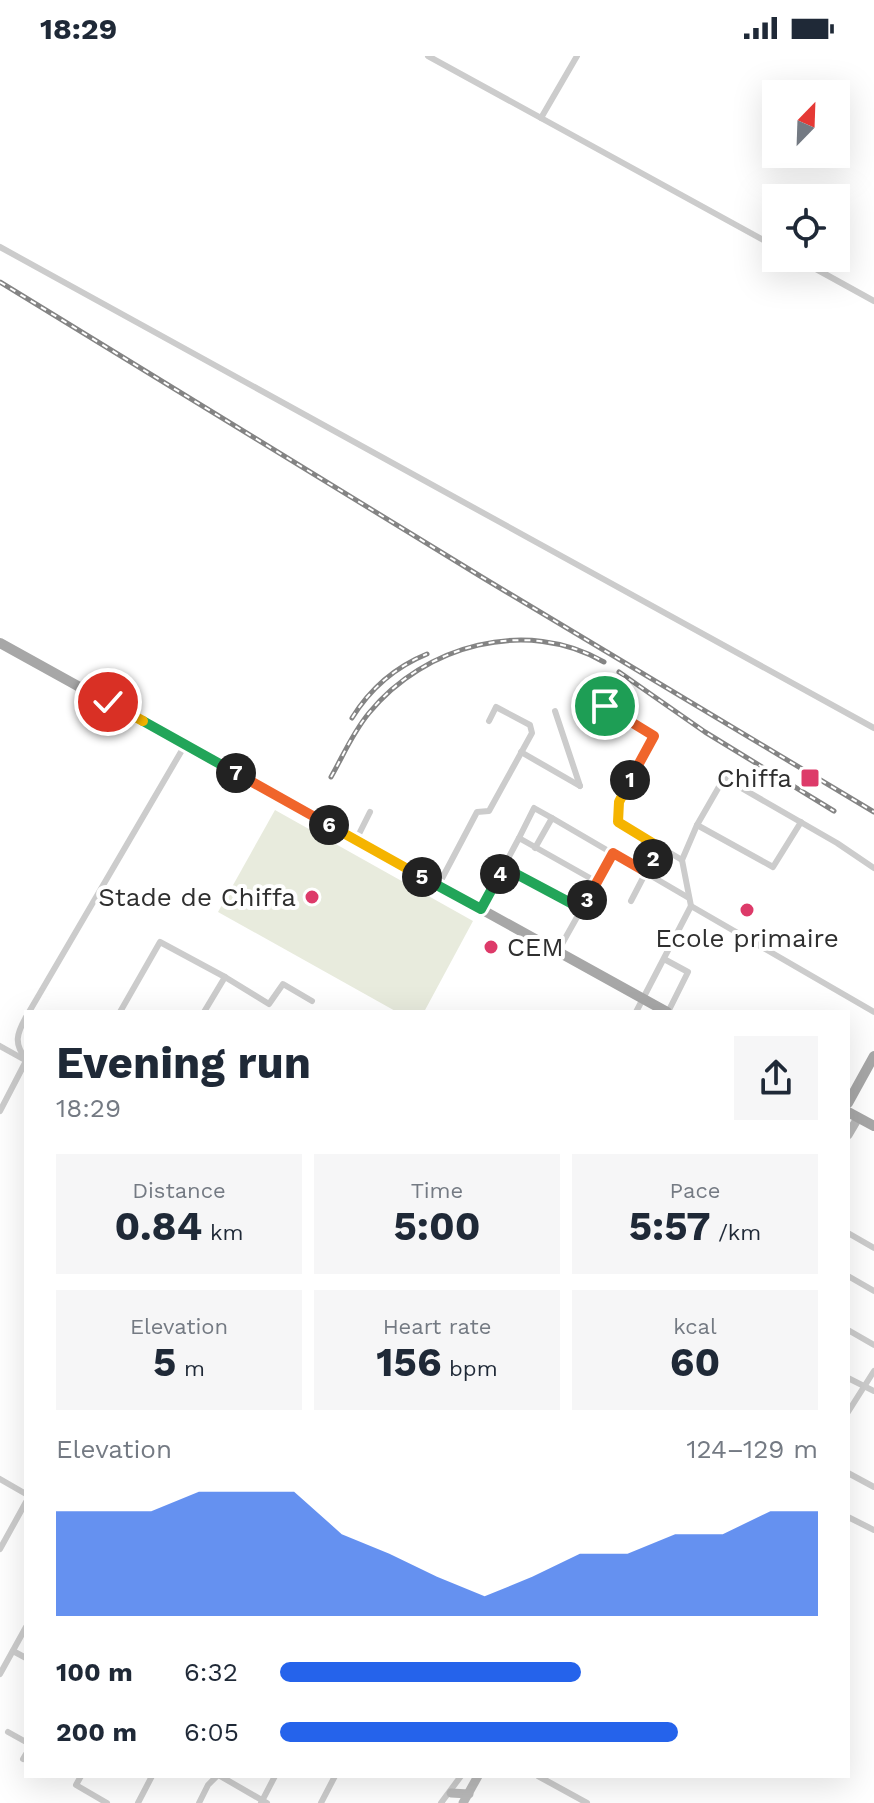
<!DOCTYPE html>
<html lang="en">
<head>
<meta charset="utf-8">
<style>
  :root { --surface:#fff; --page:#f6f6f7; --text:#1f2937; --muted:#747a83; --accent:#2563eb }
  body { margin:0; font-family:"Work Sans",sans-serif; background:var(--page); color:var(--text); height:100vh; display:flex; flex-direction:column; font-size:30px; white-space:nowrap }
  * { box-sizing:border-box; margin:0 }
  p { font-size:26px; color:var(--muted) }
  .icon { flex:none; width:44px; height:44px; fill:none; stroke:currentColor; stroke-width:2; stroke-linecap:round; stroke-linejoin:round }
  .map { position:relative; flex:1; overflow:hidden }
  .sheet { position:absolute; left:24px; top:954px; width:826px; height:768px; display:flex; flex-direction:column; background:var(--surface); border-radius:0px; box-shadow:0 8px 32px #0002 }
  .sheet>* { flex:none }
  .needle { width:52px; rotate:23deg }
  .tools { position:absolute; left:762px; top:24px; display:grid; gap:16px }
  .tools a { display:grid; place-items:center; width:88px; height:88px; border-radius:0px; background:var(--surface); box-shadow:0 8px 32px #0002; font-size:40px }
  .pin { position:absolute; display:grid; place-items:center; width:68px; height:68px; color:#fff; margin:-34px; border:4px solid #fff; border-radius:50%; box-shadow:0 2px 8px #0007 }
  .km { position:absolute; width:40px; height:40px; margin:-20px; border-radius:50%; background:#222; color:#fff; font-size:22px; line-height:40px; text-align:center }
  .round { display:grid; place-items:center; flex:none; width:84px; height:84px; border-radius:0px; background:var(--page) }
  .head { display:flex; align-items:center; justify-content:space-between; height:136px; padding:0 32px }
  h1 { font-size:44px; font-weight:700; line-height:60px }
  .metrics { display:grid; grid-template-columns:repeat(3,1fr); gap:12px; height:136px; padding:8px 32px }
  .metrics div { display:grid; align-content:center; border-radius:0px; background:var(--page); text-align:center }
  .metrics b { font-size:40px; font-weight:700 }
  .metrics small { font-size:22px; font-weight:400 }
  .metrics p { font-size:22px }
  .chart { height:224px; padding:16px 32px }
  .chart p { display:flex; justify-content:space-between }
  .chart svg { width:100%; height:144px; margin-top:8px; fill:var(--accent); opacity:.7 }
  ul { padding:0 32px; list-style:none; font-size:26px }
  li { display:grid; grid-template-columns:128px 96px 1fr; align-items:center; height:60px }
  li i { height:20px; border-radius:10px; background:var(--accent) }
  .status { display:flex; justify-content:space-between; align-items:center; height:56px; padding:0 40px; background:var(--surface); direction:ltr }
  .status svg { height:22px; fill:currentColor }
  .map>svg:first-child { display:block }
  .grass { fill:#e8ebdd }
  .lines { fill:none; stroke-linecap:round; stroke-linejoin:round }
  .minor { stroke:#ccc; stroke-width:6 }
  .secondary { stroke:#b9b9b9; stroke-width:9 }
  .primary { stroke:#a7a7a7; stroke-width:10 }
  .rail-casing { stroke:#848484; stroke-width:5 }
  .rail { stroke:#fff; stroke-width:2; stroke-dasharray:6; stroke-linecap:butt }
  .split-1-casing { stroke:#fff; stroke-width:16 }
  .split-2-casing { stroke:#fff; stroke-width:16 }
  .split-3-casing { stroke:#fff; stroke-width:16 }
  .split-4-casing { stroke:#fff; stroke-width:16 }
  .split-5-casing { stroke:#fff; stroke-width:16 }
  .split-6-casing { stroke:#fff; stroke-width:16 }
  .split-7-casing { stroke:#fff; stroke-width:16 }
  .split-8-casing { stroke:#fff; stroke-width:16 }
  .split-9-casing { stroke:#fff; stroke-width:16 }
  .split-1 { stroke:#f0652b; stroke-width:10 }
  .split-2 { stroke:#f5b400; stroke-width:10 }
  .split-3 { stroke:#f0652b; stroke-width:10 }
  .split-4 { stroke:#22a559; stroke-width:10 }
  .split-5 { stroke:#22a559; stroke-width:10 }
  .split-6 { stroke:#f5b400; stroke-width:10 }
  .split-7 { stroke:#f0652b; stroke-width:10 }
  .split-8 { stroke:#22a559; stroke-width:10 }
  .split-9 { stroke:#f5b400; stroke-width:10 }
  .poi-dot { fill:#dd3a69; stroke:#fff; stroke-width:3 }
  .labels { text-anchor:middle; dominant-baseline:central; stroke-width:8; stroke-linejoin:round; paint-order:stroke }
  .poi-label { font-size:26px; fill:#2f2f2f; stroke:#fff; text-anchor:end }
</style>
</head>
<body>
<div class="status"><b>18:29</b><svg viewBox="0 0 49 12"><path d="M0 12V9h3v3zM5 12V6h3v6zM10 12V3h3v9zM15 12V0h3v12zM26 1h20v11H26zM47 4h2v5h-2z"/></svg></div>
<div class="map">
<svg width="874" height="1747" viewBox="0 0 874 1747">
  <rect width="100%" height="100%" fill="#fff"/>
  <!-- grass -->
  <path class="grass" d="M 275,754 L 473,865 L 424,956 L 397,956 L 218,856 Z"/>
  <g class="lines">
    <!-- minor -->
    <g class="minor">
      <path d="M 428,0 L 776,191"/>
      <path d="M 541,62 L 577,0"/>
      <path d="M 0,191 L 874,672"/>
      <path d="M 796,202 L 874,245"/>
      <path d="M 605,650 L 654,680 L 619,746 L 618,766 L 682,804"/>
      <path d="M 555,655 L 580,730"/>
      <path d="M 521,696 L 580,730"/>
      <path d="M 697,769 L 773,811 L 801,766"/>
      <path d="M 519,782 L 534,752 L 552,762"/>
      <path d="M 356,784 L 370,756"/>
      <path d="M 535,792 L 552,762 L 689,842"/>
      <path d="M 503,811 L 582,853"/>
      <path d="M 438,830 L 477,756 L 489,755 L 532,677 L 530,669 L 496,651 L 489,665"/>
      <path d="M 631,845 L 659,791"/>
      <path d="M 691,850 L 682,804 L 697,769 L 724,722 L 837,787 L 874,812"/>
      <path d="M 481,853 L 519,782 L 597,826"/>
      <path d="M 558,895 L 613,797"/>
      <path d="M 664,903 L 688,916 L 668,956"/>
      <path d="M 225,921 L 269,948 L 283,928 L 312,945"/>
      <path d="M 29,956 L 185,689"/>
      <path d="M 120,956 L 160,886 L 225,921 L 204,956"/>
      <path d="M 636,956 L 691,850 L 874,956"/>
      <path d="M 26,961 C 16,979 14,987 26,1004"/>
      <path d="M 0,990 L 25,1004"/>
      <path d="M 0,1055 L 26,1005"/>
      <path d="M 848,1177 L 874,1192"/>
      <path d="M 848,1220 L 874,1235"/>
      <path d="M 848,1274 L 874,1289"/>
      <path d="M 848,1322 L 874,1335"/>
      <path d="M 848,1356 L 874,1315"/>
      <path d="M 848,1417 L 874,1431"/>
      <path d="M 0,1423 L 26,1438"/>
      <path d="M 848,1461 L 874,1474"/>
      <path d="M 0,1493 L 26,1446"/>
      <path d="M 13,1595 L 26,1602"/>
      <path d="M 0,1618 L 26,1571"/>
      <path d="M 8,1676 L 26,1686"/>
      <path d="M 23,1703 L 26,1698"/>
      <path d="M 81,1720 L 76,1729 L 107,1747"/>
      <path d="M 220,1720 L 267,1747"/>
      <path d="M 538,1720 L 587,1747"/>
      <path d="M 138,1747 L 152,1720"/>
      <path d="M 199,1747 L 208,1729 L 217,1720"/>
      <path d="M 261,1747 L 275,1720"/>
      <path d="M 321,1747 L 335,1720"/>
      <path d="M 441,1747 L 461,1720"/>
    </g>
    <!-- secondary -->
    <g class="secondary">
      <path d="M 848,1079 L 858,1062"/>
      <path d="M 451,1737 L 469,1738"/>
      <path d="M 463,1747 L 478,1720"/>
    </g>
    <!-- primary -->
    <g class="primary">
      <path d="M 0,587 L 667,956"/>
      <path d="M 848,1047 L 874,1000"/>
      <path d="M 848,1056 L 874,1070"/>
    </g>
    <defs>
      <g id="rail">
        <path d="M 0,226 L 485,523 L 874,756"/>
        <path d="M 619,616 L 705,676 L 834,755"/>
        <path d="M 352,662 C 370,633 395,611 427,598"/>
        <path d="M 331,721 C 343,700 353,676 369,657 C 424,589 527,561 604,606"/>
      </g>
    </defs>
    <!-- rail casing -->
    <use href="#rail" class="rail-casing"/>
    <!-- rail -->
    <use href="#rail" class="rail"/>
  </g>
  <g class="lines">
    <defs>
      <path id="split-1" d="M 605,650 L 654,680 L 630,724"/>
      <path id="split-2" d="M 630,724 L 619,746 L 618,766 L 659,791 L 653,803"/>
      <path id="split-3" d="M 587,844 L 613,797 L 646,816 L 653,803"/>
      <path id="split-4" d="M 500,818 L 503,811 L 582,853 L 587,844"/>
      <path id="split-5" d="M 422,821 L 481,853 L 500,818"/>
      <path id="split-6" d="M 329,769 L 422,821"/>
      <path id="split-7" d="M 236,717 L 329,769"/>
      <path id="split-8" d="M 143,665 L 236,717"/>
      <path id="split-9" d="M 108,646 L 143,665"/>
    </defs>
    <!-- split-1 casing -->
    <use href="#split-1" class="split-1-casing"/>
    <!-- split-2 casing -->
    <use href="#split-2" class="split-2-casing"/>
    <!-- split-3 casing -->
    <use href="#split-3" class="split-3-casing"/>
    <!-- split-4 casing -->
    <use href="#split-4" class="split-4-casing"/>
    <!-- split-5 casing -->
    <use href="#split-5" class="split-5-casing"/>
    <!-- split-6 casing -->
    <use href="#split-6" class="split-6-casing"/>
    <!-- split-7 casing -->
    <use href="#split-7" class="split-7-casing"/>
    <!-- split-8 casing -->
    <use href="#split-8" class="split-8-casing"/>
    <!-- split-9 casing -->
    <use href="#split-9" class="split-9-casing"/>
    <!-- split-1 -->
    <use href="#split-1" class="split-1"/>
    <!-- split-2 -->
    <use href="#split-2" class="split-2"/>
    <!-- split-3 -->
    <use href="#split-3" class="split-3"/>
    <!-- split-4 -->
    <use href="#split-4" class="split-4"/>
    <!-- split-5 -->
    <use href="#split-5" class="split-5"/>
    <!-- split-6 -->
    <use href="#split-6" class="split-6"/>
    <!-- split-7 -->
    <use href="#split-7" class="split-7"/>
    <!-- split-8 -->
    <use href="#split-8" class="split-8"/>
    <!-- split-9 -->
    <use href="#split-9" class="split-9"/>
  </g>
  <!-- markers -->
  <g class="poi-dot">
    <rect x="800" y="712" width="20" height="20" rx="4"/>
    <circle cx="312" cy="841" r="8"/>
    <circle cx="747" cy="854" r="8"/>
    <circle cx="491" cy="891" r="8"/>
  </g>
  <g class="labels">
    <!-- poi labels -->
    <g class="poi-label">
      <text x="792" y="722">Chiffa</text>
      <text x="296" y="841">Stade de Chiffa</text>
      <text x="747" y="882" text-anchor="middle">Ecole primaire</text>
      <text x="507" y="891" text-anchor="start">CEM</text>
    </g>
  </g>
</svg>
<div class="tools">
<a><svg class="needle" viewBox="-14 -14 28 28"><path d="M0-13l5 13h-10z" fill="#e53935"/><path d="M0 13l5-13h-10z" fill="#747a83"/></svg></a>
<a><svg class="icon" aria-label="locate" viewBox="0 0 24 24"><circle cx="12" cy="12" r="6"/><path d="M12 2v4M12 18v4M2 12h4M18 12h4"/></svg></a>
</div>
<div class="pin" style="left:605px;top:650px;background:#1e9e55"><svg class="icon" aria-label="arrive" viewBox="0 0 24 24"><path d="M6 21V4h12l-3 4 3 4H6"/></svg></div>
<div class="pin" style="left:108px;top:646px;background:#d93025"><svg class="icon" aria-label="check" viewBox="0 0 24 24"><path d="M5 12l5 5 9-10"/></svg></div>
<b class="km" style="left:630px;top:724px">1</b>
<b class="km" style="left:653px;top:803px">2</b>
<b class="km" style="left:587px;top:844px">3</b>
<b class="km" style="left:500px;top:818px">4</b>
<b class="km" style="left:422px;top:821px">5</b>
<b class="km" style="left:329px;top:769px">6</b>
<b class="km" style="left:236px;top:717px">7</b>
<section class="sheet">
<div class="head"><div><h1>Evening run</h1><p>18:29</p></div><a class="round"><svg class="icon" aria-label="share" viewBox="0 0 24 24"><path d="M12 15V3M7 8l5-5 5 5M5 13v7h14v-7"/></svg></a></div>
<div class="metrics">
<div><p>Distance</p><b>0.84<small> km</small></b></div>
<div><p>Time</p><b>5:00</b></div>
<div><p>Pace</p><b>5:57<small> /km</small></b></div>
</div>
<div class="metrics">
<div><p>Elevation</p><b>5<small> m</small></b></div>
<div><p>Heart rate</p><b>156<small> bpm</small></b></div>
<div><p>kcal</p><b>60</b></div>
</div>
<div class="chart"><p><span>Elevation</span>124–129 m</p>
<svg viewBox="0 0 160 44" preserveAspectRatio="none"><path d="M0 44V12L10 12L20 12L30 6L40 6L50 6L60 19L70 25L80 32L90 38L100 32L110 25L120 25L130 19L140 19L150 12L160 12V44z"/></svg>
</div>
<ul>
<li><b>100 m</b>6:32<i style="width:56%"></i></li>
<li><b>200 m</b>6:05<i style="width:74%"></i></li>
</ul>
</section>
</div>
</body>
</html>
